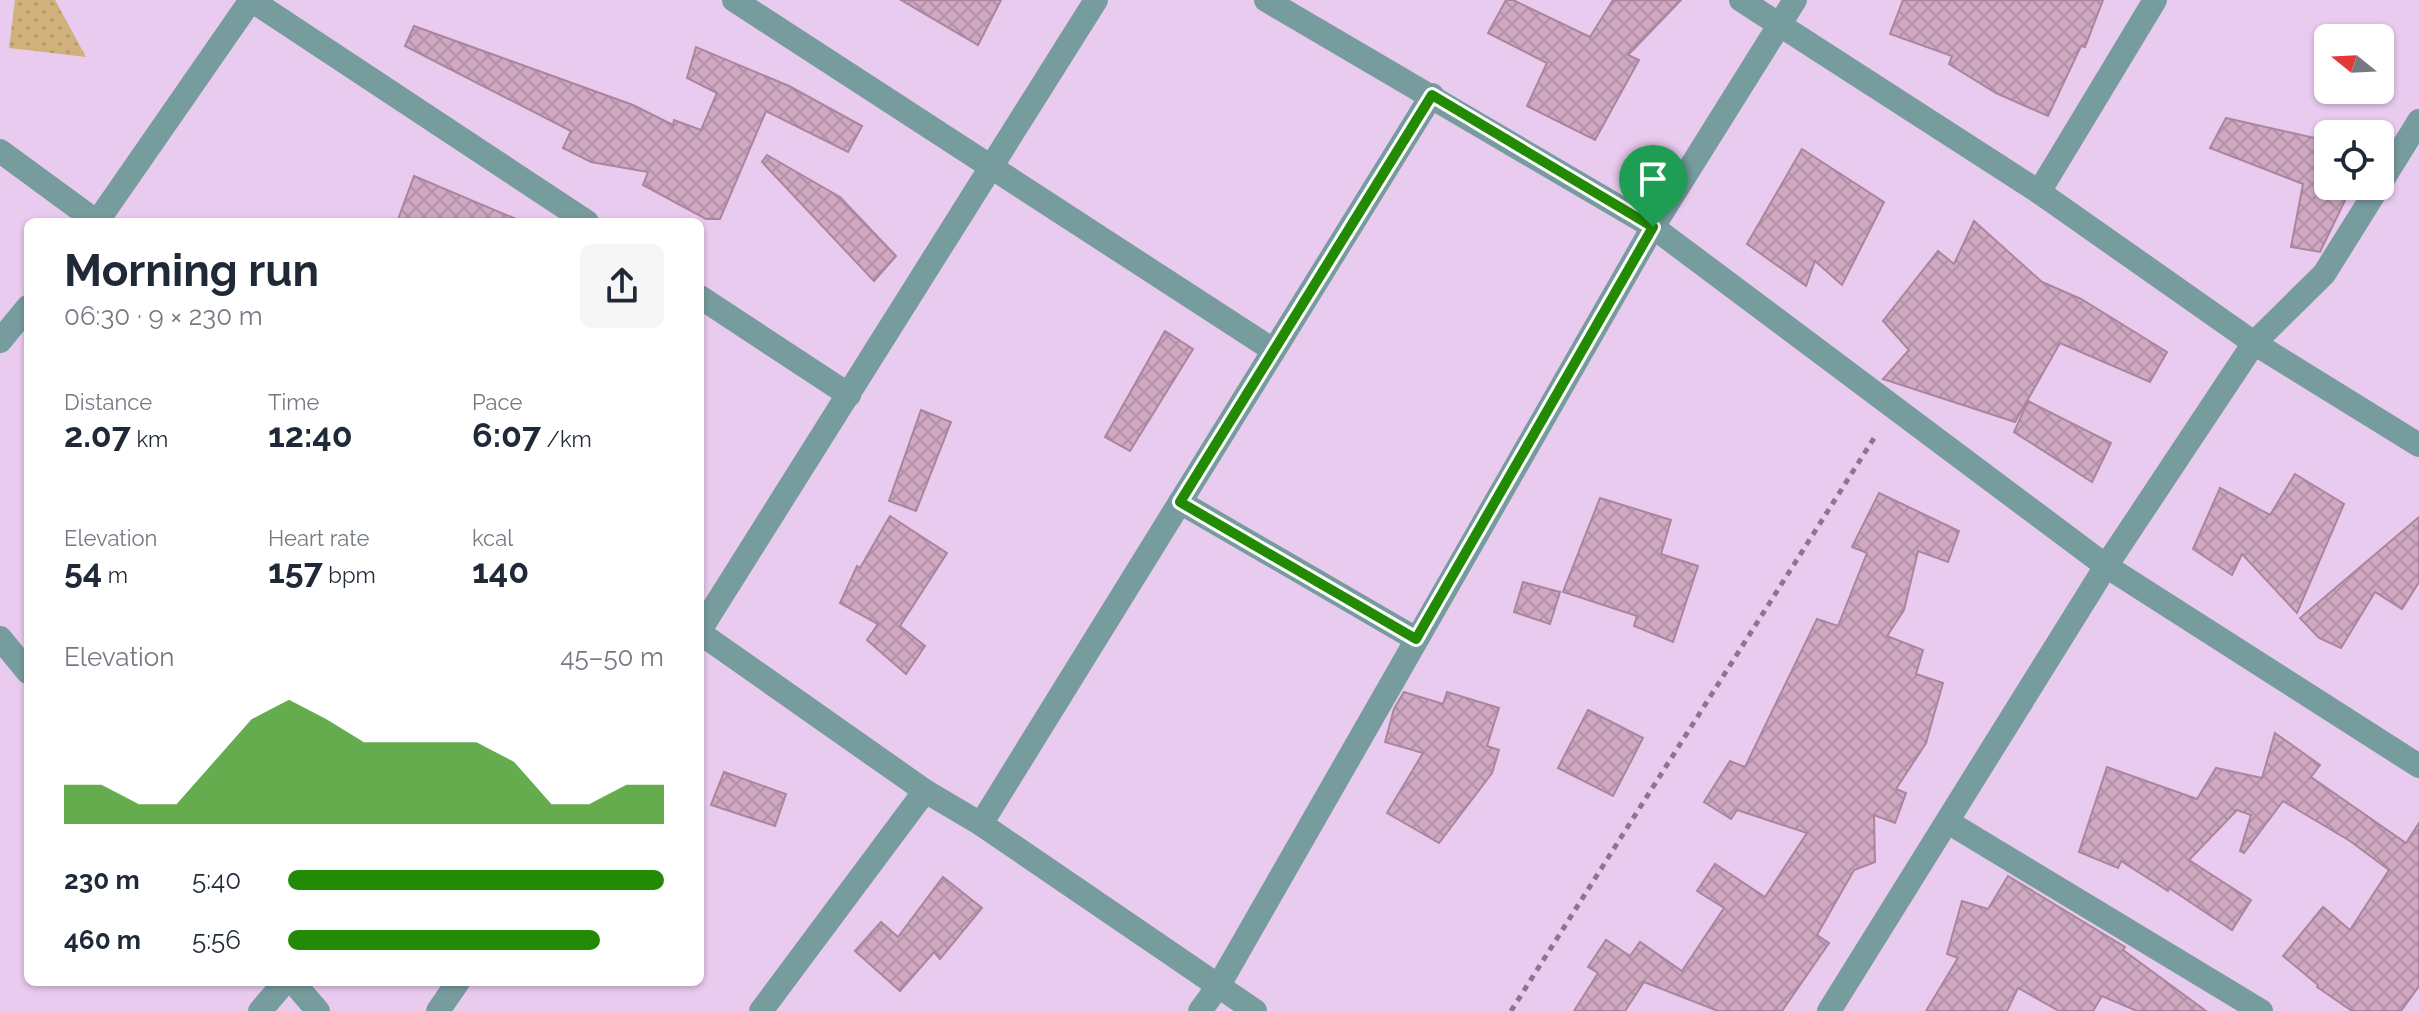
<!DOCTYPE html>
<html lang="en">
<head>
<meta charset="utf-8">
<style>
  :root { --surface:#fff; --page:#f6f6f7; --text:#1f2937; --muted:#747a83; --accent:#238a03 }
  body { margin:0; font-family:Raleway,sans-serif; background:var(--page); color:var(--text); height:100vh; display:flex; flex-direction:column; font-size:30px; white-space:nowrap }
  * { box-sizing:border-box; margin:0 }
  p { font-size:26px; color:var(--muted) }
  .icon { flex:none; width:44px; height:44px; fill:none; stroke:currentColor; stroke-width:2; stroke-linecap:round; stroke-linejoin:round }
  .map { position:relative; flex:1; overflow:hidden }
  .details { position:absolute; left:24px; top:218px; width:680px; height:768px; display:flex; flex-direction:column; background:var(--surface); border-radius:12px; box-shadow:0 2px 6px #0004 }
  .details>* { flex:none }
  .needle { width:52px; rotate:288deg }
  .fabs { position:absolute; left:2314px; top:24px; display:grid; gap:16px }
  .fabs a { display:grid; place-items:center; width:80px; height:80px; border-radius:12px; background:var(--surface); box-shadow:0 2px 6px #0004; font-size:40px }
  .pin { position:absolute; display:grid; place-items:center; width:68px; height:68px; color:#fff; margin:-82px -34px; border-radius:50% 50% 50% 0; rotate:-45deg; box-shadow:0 0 8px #0007 }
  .pin .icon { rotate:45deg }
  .round { display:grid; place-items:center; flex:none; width:84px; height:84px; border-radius:12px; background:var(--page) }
  .head { display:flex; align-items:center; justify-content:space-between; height:136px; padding:0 40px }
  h1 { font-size:44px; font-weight:700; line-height:60px }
  .metrics { display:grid; grid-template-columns:repeat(3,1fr); gap:12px; height:136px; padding:8px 40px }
  .metrics div { display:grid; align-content:center }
  .metrics b { font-size:34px; font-weight:700 }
  .metrics small { font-size:22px; font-weight:400 }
  .metrics p { font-size:22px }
  .chart { height:224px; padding:16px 40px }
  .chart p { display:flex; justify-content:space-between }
  .chart svg { width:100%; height:144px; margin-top:8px; fill:var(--accent); opacity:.7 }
  ul { padding:0 40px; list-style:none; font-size:26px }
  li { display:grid; grid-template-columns:128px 96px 1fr; align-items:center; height:60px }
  li i { height:20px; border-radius:10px; background:var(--accent) }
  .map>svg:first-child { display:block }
  .grass { fill:url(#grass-dots) }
  .building { fill:url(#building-cross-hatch); stroke:#ab849d; stroke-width:2 }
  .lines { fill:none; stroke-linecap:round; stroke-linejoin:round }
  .path { stroke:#8b768f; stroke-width:5; stroke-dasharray:6 6; stroke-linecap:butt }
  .street { stroke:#779c9e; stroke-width:24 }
  .route-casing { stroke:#fff; stroke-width:16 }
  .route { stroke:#238a03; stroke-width:10 }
</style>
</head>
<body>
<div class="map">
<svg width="2419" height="1011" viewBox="0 0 2419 1011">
  <defs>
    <pattern id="grass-dots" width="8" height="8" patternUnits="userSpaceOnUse" patternTransform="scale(2)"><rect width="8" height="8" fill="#d0b17c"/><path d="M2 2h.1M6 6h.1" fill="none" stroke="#b2986b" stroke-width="1.8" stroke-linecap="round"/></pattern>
    <pattern id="building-cross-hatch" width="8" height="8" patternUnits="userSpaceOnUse" patternTransform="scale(2)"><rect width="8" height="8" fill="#d0a8c1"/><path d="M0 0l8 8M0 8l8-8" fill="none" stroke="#b290a6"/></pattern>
  </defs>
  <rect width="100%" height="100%" fill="#e9cbef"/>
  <!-- grass -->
  <path class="grass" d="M 15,0 L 55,0 L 86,57 L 9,48 Z"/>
  <!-- building -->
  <g class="building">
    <path d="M 901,0 L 1001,0 L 978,45 Z"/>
    <path d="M 1506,0 L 1513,0 L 1590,37 L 1613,0 L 1681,0 L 1628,55 L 1639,60 L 1595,140 L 1527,106 L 1547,63 L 1488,33 Z"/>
    <path d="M 1903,0 L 2103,0 L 2085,47 L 2081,46 L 2048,116 L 1996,93 L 1949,64 L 1952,56 L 1890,34 Z"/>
    <path d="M 414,26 L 633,105 L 673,125 L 674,120 L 701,130 L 717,93 L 687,78 L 696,47 L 789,86 L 862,126 L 848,152 L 766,111 L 720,219 L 706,219 L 643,185 L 648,172 L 591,162 L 563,148 L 571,131 L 405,46 Z"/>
    <path d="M 2226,118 L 2328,141 L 2328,186 L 2352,186 L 2320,252 L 2291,247 L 2303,184 L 2210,148 Z"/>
    <path d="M 1802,149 L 1884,202 L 1842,285 L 1815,261 L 1806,286 L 1747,244 Z"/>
    <path d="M 767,155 L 840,197 L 896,256 L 874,281 L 762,162 Z"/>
    <path d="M 414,176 L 523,222 L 397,222 Z"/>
    <path d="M 1974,221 L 2042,282 L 2081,299 L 2167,352 L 2150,382 L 2060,343 L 2015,422 L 1883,379 L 1909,350 L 1883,321 L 1938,251 L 1954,264 Z"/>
    <path d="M 1165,331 L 1193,349 L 1130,451 L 1105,437 Z"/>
    <path d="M 2028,401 L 2111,443 L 2092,482 L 2014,432 Z"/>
    <path d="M 921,410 L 951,422 L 916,511 L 889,501 Z"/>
    <path d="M 2295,474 L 2344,504 L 2297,613 L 2242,554 L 2232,575 L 2193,549 L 2220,488 L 2270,515 Z"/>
    <path d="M 1879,493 L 1959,531 L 1948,562 L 1918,551 L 1904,610 L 1887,636 L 1923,650 L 1916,674 L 1943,683 L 1926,743 L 1896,789 L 1906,793 L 1895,823 L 1874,815 L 1875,862 L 1854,870 L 1817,935 L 1829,943 L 1782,1011 L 1718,1011 L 1644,982 L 1625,1011 L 1574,1011 L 1598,973 L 1588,967 L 1606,940 L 1630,956 L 1640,942 L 1682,971 L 1724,908 L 1697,891 L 1715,864 L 1765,897 L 1807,833 L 1737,810 L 1731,819 L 1704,802 L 1730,761 L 1745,767 L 1817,619 L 1838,626 L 1867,553 L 1852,547 Z"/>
    <path d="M 1600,498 L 1671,520 L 1661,554 L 1698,566 L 1673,642 L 1634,626 L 1637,616 L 1563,592 Z"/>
    <path d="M 890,516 L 947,553 L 900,626 L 925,646 L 906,674 L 867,640 L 878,624 L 840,603 L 857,566 L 860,568 Z"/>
    <path d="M 2419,517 L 2419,582 L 2402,609 L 2375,592 L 2341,648 L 2319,638 L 2300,618 Z"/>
    <path d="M 1523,582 L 1560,592 L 1550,624 L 1514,612 Z"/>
    <path d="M 1404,692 L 1443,704 L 1447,692 L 1499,708 L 1487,746 L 1499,750 L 1492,773 L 1439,843 L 1387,813 L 1423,753 L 1385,742 L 1394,709 Z"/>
    <path d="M 1588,710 L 1643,738 L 1613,796 L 1558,768 Z"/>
    <path d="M 2275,733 L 2320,765 L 2311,777 L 2406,843 L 2419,823 L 2419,986 L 2401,1011 L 2352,1011 L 2317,987 L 2318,985 L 2283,956 L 2323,907 L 2350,930 L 2389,870 L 2350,841 L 2283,801 L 2244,853 L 2240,851 L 2251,815 L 2237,810 L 2189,860 L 2251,900 L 2232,930 L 2169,888 L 2168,891 L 2121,861 L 2118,868 L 2079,852 L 2107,767 L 2197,799 L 2216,768 L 2262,778 Z"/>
    <path d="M 724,772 L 786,794 L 775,826 L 711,805 Z"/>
    <path d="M 2008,876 L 2125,947 L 2123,950 L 2206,1011 L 2137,1011 L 2102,996 L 2093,1011 L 2059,1011 L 2018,988 L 2007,1011 L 1926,1011 L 1958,958 L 1947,954 L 1962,901 L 1988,909 Z"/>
    <path d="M 943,877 L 982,908 L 940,959 L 934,952 L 900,991 L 855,951 L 881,922 L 898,937 Z"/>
  </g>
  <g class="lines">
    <!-- path -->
    <path class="path" d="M 1511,1011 L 1876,435"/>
    <!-- street -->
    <g class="street">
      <path d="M 251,0 L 587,222"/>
      <path d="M 734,0 L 1273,350"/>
      <path d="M 1266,0 L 1653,227 L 2106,566 L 2419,766"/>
      <path d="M 1741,0 L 2039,192 L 2254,343 L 2419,445"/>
      <path d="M 0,151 L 97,222"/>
      <path d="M 2380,184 L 2419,121"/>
      <path d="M 2039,192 L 2155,0"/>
      <path d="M 97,222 L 251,0"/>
      <path d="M 700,297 L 849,395"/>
      <path d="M 0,341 L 28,307"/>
      <path d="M 1180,502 L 1416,639"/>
      <path d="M 700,630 L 1096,0"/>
      <path d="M 700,633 L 925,791 L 981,824 L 1255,1011"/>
      <path d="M 0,638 L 28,672"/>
      <path d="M 1948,822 L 2261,1011"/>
      <path d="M 981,824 L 1432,95"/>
      <path d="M 293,982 L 318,1011"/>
      <path d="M 260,1011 L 285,982"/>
      <path d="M 438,1011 L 458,982"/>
      <path d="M 761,1011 L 925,791"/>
      <path d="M 1200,1011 L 1219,985 L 1653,227 L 1795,0"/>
      <path d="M 1829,1011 L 2106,566 L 2254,343 L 2324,274 L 2379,186"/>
    </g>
  </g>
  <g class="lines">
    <defs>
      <path id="route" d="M 1432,95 L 1653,227 L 1416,639 L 1180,502 Z"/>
    </defs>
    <!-- route casing -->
    <use href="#route" class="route-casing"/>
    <!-- route -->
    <use href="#route" class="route"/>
  </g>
</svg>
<div class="fabs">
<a><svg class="needle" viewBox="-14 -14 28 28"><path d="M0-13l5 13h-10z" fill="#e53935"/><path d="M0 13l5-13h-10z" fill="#747a83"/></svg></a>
<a><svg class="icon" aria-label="locate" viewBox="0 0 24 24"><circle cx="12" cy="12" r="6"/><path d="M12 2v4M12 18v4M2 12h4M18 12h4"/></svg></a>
</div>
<div class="pin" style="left:1653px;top:227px;background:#1e9e55"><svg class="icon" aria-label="arrive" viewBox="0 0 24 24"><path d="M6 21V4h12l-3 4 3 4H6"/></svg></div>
<section class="details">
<div class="head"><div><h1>Morning run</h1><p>06:30 · 9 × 230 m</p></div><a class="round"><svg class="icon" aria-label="share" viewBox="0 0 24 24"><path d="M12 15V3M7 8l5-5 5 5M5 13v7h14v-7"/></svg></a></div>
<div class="metrics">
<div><p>Distance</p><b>2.07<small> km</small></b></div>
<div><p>Time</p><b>12:40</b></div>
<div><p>Pace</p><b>6:07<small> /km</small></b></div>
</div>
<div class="metrics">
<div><p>Elevation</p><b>54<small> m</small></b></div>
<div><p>Heart rate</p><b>157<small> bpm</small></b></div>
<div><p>kcal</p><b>140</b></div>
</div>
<div class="chart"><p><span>Elevation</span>45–50 m</p>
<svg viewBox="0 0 160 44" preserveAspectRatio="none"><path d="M0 44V32L10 32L20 38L30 38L40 25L50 12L60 6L70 12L80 19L90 19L100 19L110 19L120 25L130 38L140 38L150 32L160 32V44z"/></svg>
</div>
<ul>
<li><b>230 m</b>5:40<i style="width:100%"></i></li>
<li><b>460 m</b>5:56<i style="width:83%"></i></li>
</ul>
</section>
</div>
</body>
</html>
